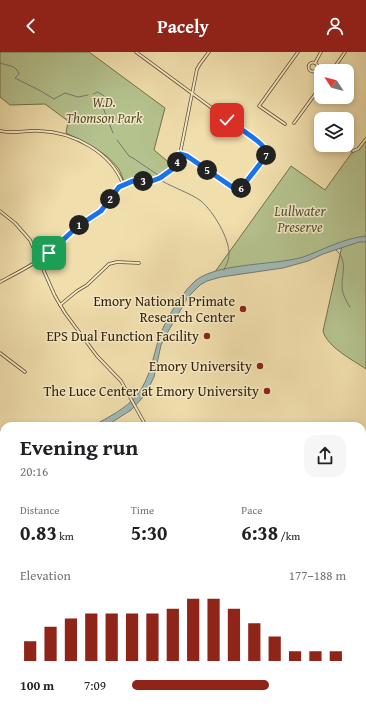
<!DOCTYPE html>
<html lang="en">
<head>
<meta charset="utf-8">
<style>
  :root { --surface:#fff; --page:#f6f6f6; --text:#202124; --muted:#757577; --accent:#8f2418 }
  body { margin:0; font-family:"Gentium Book Plus",serif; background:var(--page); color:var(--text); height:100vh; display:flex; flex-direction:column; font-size:15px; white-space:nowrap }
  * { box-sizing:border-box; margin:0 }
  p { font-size:13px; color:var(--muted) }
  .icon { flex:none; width:22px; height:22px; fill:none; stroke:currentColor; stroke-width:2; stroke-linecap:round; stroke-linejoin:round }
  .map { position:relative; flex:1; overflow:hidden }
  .details { position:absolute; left:0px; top:370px; width:366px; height:286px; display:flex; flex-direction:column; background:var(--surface); border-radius:12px 12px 0 0; box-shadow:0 2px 6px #0003 }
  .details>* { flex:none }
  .needle { width:26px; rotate:306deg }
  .tools { position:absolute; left:314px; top:12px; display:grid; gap:8px }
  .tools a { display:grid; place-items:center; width:40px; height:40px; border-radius:8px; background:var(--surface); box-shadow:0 2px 6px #0003; font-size:20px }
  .pin { position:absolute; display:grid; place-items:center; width:34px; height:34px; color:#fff; margin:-17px; border-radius:8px; box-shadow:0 2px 6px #0006 }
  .km { position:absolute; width:20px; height:20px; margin:-10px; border-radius:50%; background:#222; color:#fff; font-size:11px; line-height:20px; text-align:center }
  .round { display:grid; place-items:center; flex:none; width:42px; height:42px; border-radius:12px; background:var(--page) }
  .headline { display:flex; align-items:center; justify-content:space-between; height:68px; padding:0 20px }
  h1 { font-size:22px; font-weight:700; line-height:30px }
  .figures { display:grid; grid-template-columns:repeat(3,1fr); gap:6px; height:68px; padding:4px 20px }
  .figures div { display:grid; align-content:center }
  .figures b { font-size:20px; font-weight:700 }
  .figures small { font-size:11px; font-weight:400 }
  .figures p { font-size:11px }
  .chart { height:112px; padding:8px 20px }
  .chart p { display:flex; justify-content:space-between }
  .chart svg { width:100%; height:72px; margin-top:4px; stroke:var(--accent); stroke-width:6 }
  ul { padding:0 20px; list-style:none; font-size:13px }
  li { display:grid; grid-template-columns:64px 48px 1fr; align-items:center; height:30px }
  li i { height:10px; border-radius:5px; background:var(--accent) }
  header { display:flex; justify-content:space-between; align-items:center; height:52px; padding:0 20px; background:var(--accent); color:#fff; font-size:18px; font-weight:700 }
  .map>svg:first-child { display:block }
  .green { fill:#b4c28e; stroke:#727049 }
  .water { fill:#a0b9b6; stroke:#737b6f }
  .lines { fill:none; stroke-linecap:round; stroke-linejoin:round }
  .stream { stroke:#737b6f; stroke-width:1 }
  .minor-casing { stroke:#5f4d2e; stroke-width:3.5 }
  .secondary-casing { stroke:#2f1d04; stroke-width:4.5 }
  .minor { stroke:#f5eac9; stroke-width:2 }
  .secondary { stroke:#f5eac9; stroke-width:3 }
  .route-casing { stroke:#fff; stroke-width:8 }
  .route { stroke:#1a73e8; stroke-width:5 }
  .poi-dot { fill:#8f2418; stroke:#f5eac9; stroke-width:1.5 }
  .labels { text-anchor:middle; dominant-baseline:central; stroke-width:3; stroke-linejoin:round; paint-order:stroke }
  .park-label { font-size:14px; font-style:italic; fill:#574f2d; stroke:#f5eac9 }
  .poi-label { font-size:14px; fill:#2f1d04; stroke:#f5eac9; text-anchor:end }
</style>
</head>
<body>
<header><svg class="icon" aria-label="back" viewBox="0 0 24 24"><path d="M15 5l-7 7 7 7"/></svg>Pacely<svg class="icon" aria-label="person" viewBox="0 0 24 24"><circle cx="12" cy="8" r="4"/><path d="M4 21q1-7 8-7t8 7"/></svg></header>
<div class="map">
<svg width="366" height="656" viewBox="0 0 366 656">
  <rect width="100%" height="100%" fill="#f0deac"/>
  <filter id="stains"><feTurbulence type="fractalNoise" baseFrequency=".005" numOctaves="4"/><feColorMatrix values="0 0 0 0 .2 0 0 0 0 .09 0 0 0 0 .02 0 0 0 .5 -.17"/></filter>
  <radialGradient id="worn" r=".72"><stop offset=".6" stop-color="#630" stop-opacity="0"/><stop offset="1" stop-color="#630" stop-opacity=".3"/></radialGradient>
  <!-- green -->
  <g class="green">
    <path d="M 0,0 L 89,0 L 165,56 L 154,98 L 172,113 C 155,134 146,123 125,130 C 122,126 121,120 118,116 C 105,99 84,90 66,81 L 68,69 L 45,52 L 10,53 L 0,45 Z"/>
    <path d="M 366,87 L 366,317 C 353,308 327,295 323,279 L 342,194 L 301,208 L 212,224 L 291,114 L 325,138 L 353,99 L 358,97 Z"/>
  </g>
  <!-- water -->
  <path class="water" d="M 366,184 L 366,190 L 359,190 L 323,202 L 308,209 L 283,216 L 221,225 L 207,229 L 200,233 L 188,245 L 166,283 L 161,293 L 154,325 L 145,343 L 131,358 L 106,374 L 93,374 C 108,365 126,357 137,343 C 150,327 153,305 159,286 C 165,269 179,245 192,232 C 211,210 274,214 303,205 C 323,198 344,186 366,184 Z"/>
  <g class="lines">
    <!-- stream -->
    <g class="stream">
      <path d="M 0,11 C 8,14 16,13 19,22 L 15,26 L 39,38 L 54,47 L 65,41 L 78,45 L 88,43"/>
      <path d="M 93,42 L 98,40 L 104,44 L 102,53 L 113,81"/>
      <path d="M 117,88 L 129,104 L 133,106 L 158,123"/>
      <path d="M 162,129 C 174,136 190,141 201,149 C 213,159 230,187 229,203 C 229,208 226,213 224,218"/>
      <path d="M 336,198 C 348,209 342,220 342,234 C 342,241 346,249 350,255"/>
      <path d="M 178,652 L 178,656"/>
    </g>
    <defs>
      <g id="minor">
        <path d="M 136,0 L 262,93 L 266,99 L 265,105 L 242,135 L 235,137 L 187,104 L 180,102"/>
        <circle cx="313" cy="15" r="4.5"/>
        <path d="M 315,11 L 321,0"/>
        <path d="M 332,19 L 345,0"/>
        <path d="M 294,71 L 321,34"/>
        <path d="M 285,72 L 259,54 L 298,0"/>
        <path d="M 0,79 C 13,82 27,78 40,79 C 73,80 111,100 123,132"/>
        <path d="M 353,99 L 358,97 L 366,87"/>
        <path d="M 0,159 L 15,171 L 30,188 L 55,244 L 65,261 L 97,304 L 121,329 L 146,374"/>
        <path d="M 0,230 C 15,222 31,214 45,204 C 57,195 67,183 79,173 C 86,168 93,165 100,160 C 110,152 112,139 123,132 C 132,127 141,129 150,129 C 166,128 176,115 180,102 L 197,17 L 200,12 L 209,0"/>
        <path d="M 60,253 L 77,239 L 87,233 L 109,212 L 117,210 L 139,211"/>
        <path d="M 0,301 L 25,320"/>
        <path d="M 0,420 L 4,424"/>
        <path d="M 362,473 L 366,470"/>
        <path d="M 0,501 L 4,501"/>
        <path d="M 362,590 L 366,591"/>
        <path d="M 108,652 L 110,656"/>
        <path d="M 362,652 L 366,651"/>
      </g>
      <g id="secondary">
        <path d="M 362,536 L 366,535"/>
        <path d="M 84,656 L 89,652"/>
        <path d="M 90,656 C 95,652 100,652 105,656"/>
      </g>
    </defs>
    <!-- minor casing -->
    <use href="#minor" class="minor-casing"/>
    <!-- secondary casing -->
    <use href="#secondary" class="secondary-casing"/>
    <!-- minor -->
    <use href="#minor" class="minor"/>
    <!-- secondary -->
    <use href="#secondary" class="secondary"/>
  </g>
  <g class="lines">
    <defs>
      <path id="route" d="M 49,201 L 78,174 L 101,159 L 119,135 L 133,129 L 152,129 L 160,126 L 174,116 L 178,109 L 180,102 L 187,104 L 235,137 L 242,135 L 263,108 C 265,105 267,102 266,99 C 264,91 235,73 227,68"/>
    </defs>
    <!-- route casing -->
    <use href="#route" class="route-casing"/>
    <!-- route -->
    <use href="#route" class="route"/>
  </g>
  <!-- markers -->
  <g class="poi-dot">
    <circle cx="243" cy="257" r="4"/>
    <circle cx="207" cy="284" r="4"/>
    <circle cx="260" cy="314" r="4"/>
    <circle cx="267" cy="339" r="4"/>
  </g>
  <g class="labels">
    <!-- park labels -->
    <g class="park-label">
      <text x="104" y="50">W.D.<tspan x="104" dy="16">Thomson Park</tspan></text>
      <text x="300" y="159">Lullwater<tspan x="300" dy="16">Preserve</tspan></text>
    </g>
    <!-- poi labels -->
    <g class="poi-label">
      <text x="235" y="249">Emory National Primate<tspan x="235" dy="16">Research Center</tspan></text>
      <text x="199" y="284">EPS Dual Function Facility</text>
      <text x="252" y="314">Emory University</text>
      <text x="259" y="339">The Luce Center at Emory University</text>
    </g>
  </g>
  <rect width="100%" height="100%" filter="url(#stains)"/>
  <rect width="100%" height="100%" fill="url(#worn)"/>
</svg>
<div class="tools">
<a><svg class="needle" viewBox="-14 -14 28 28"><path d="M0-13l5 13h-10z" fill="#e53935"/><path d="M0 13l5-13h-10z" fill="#757577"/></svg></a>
<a><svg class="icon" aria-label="layers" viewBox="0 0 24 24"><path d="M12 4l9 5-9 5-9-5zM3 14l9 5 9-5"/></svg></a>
</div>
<div class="pin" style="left:49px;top:201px;background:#1e9e55"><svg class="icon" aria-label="arrive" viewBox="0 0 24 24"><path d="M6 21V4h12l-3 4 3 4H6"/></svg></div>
<div class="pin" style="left:227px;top:68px;background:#d93025"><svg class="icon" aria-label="check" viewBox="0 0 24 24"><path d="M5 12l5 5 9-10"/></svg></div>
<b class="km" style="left:79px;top:173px">1</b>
<b class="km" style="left:110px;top:147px">2</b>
<b class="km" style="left:143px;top:129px">3</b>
<b class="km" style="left:177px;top:110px">4</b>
<b class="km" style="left:207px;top:118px">5</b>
<b class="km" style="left:241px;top:136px">6</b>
<b class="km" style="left:266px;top:103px">7</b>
<section class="details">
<div class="headline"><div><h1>Evening run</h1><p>20:16</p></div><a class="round"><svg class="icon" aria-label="share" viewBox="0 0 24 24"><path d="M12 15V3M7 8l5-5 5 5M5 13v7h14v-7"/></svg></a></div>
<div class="figures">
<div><p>Distance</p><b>0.83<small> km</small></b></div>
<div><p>Time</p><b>5:30</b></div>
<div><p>Pace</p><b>6:38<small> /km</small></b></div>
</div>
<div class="chart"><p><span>Elevation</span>177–188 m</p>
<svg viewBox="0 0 160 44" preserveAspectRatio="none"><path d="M5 44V32M15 44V23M25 44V18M35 44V15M45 44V15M55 44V15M65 44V15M75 44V12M85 44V6M95 44V6M105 44V12M115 44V21M125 44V29M135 44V38M145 44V38M155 44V38"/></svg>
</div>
<ul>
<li><b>100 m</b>7:09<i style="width:64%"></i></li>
</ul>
</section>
</div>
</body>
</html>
